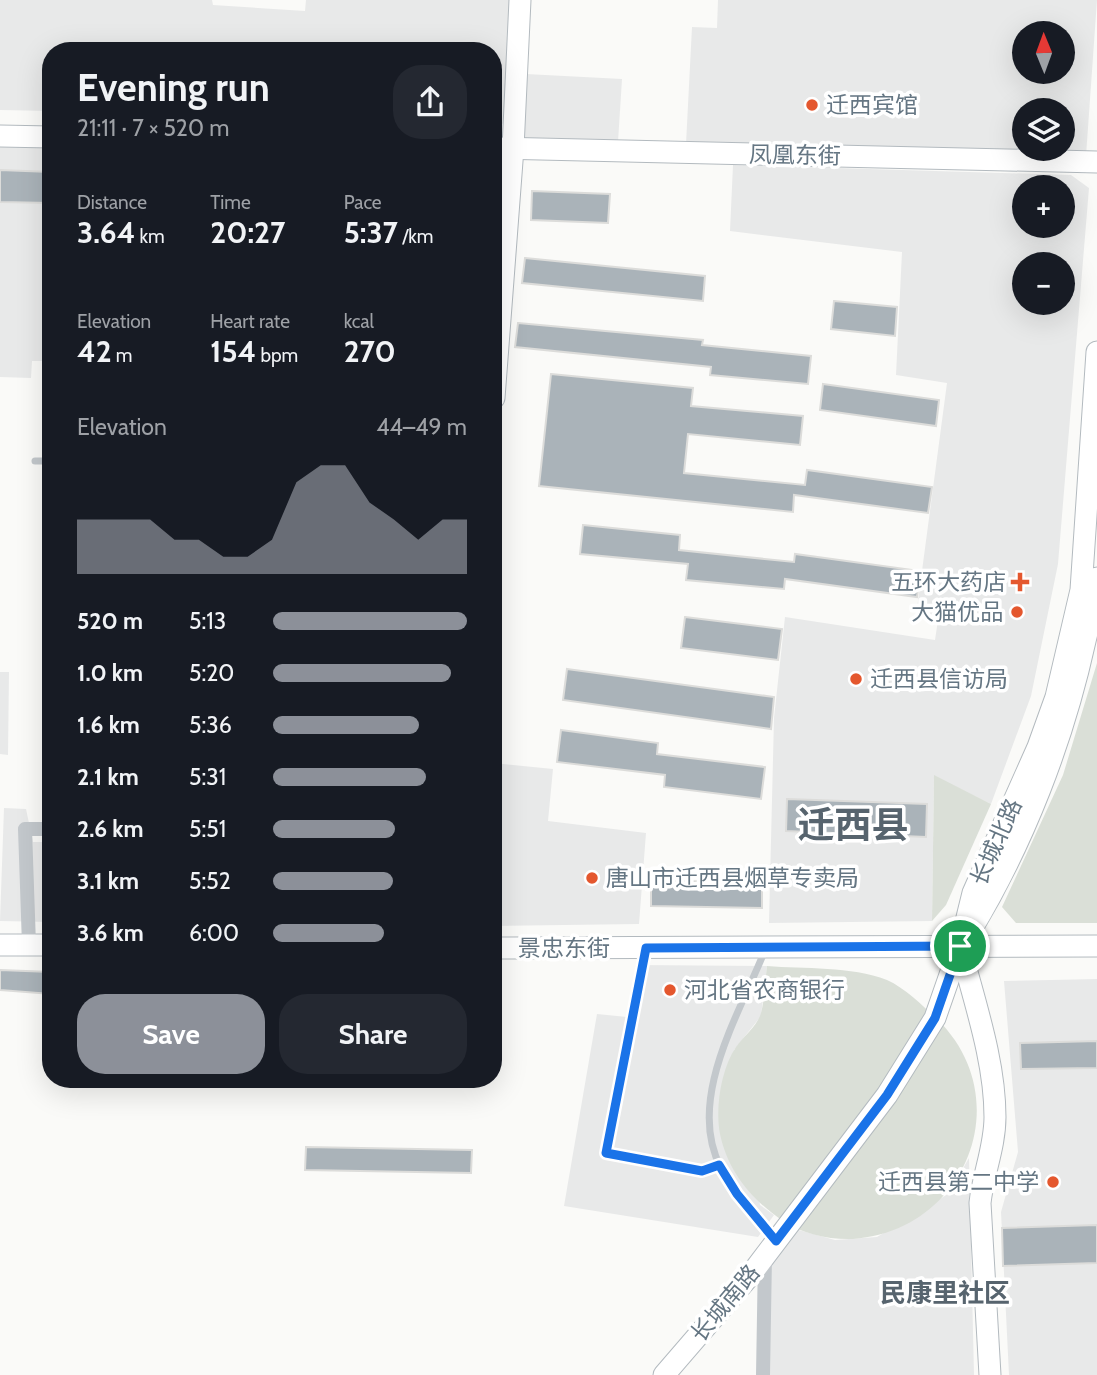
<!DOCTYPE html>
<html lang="en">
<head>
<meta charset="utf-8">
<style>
  :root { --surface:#171b24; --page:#242831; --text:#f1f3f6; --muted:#9ea1a6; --accent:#8c9099 }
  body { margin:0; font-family:Cabin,"Noto Sans SC",sans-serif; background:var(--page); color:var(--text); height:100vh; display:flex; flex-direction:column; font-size:26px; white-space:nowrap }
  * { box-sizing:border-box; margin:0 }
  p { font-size:23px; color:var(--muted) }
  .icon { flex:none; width:38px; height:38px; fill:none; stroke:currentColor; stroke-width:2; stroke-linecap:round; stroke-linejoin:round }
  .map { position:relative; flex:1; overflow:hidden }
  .side { position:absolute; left:42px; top:42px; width:460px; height:1046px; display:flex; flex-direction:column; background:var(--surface); border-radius:28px; box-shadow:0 7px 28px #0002 }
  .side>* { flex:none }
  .needle { width:46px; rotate:359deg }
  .fabs { position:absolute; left:1012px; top:21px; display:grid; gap:14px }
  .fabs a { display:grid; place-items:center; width:63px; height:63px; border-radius:50%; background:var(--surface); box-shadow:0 7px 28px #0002; font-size:35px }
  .pin { position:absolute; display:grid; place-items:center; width:60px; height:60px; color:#fff; margin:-30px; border:4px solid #fff; border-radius:50%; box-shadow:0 2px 7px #0007 }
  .round { display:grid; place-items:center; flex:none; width:74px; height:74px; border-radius:28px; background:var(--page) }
  .head { display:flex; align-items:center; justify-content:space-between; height:119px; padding:0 35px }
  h1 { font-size:38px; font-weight:700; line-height:52px }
  .figures { display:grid; grid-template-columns:repeat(3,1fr); gap:10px; height:119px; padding:7px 35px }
  .figures div { display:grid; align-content:center }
  .figures b { font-size:30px; font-weight:700 }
  .figures small { font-size:19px; font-weight:400 }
  .figures p { font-size:19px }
  .chart { height:196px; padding:14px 35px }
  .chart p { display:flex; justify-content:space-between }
  .chart svg { width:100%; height:126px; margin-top:7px; fill:var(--accent); opacity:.7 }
  .cta { display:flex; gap:14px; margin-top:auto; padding:14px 35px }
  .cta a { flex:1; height:80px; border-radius:28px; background:var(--accent); color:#fff; font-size:28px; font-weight:700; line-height:80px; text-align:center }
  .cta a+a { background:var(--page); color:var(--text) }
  ul { padding:0 35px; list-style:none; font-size:23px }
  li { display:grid; grid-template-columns:112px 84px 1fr; align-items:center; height:52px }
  li i { height:18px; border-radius:9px; background:var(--accent) }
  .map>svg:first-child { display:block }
  .built { fill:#e8e9e9; fill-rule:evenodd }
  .green { fill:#dadfd7 }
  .building { fill:#aab3b9; stroke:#dcdcda; stroke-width:2 }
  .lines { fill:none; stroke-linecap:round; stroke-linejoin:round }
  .secondary-casing { stroke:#b3babf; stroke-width:23 }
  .lane { stroke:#c3c8cc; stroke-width:7 }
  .street { stroke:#c3c8cc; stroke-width:14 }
  .secondary { stroke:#fff; stroke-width:21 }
  .route-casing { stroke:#fff; stroke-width:14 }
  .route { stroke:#1a73e8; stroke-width:9 }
  .poi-dot { fill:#e4572e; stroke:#fff; stroke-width:2.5 }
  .labels { text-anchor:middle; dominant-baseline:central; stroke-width:7; stroke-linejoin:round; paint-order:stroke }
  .poi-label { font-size:23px; fill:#657683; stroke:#fff; text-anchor:start }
  .street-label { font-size:23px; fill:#657683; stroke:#fff }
  .quarter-label { font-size:26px; font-weight:bold; fill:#57646e; stroke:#fff }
  .town-label { font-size:37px; font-weight:bold; fill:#57646e; stroke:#fff }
</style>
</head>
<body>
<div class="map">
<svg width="1097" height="1375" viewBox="0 0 1097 1375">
  <rect width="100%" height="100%" fill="#fafaf8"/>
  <!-- built -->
  <g class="built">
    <path d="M 0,0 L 212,0 L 213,5 L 305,11 L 306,0 L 511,0 L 505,124 L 494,123 L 494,51 L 51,51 L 51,111 L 0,110 Z"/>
    <path d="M 718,0 L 1097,0 L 1086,156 L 686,144 L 692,27 L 717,28 ZM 1024,33 L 1062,33 L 1062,72 L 1024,72 ZM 1024,110 L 1062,110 L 1062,149 L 1024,149 Z"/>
    <path d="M 526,74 L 622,79 L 618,142 L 522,139 Z"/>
    <path d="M 0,145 L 51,146 L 51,361 L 32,361 L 31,378 L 0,377 Z"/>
    <path d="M 733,165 L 1071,175 L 1089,188 L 1058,564 L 1031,696 L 991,804 L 934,776 L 932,921 L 769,923 L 774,718 L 785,617 L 935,640 L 938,620 L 916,616 L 947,383 L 896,375 L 902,252 L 730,231 ZM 1024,187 L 1062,187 L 1062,226 L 1024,226 ZM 1024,264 L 1062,264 L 1062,303 L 1024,303 Z"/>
    <path d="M 0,672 L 9,672 L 8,755 L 0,754 Z"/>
    <path d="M 494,763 L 553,769 L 548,821 L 646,833 L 639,924 L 494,926 Z"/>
    <path d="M 4,808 L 26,809 L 33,842 L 51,842 L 51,922 L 0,921 Z"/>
    <path d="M 636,965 L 767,966 L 761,1016 L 734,1050 L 760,1205 L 774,1215 L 758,1237 L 564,1206 L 597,1014 L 627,1017 Z"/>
    <path d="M 1097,979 L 1097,1375 L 1009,1375 L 1001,1212 L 1018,1152 L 1004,981 Z"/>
    <path d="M 969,1158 L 974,1375 L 769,1375 L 771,1259 L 795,1229 L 835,1240 L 877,1237 L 948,1194 Z"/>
  </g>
  <!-- green -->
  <g class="green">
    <path d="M 1097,663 L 1097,923 L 1016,923 L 1002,907 L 1063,775 Z"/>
    <path d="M 934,775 L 991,804 L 946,905 L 932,921 Z"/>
    <path d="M 767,966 C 804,969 851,966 887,980 C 905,988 923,1006 937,1019 C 1019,1099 966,1231 853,1239 C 829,1240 803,1234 783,1221 C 752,1200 728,1172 720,1134 C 715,1108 721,1069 736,1047 C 743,1037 758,1025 761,1013 C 765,998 765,981 767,966 Z"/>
  </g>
  <!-- building -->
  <g class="building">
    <path d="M 0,170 L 51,172 L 51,203 L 0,202 Z"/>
    <path d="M 532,191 L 610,194 L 608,223 L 531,220 Z"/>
    <path d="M 525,258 L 705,276 L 703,301 L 522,283 Z"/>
    <path d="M 834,301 L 897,307 L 895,336 L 831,329 Z"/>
    <path d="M 518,323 L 703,340 L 702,345 L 811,356 L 808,384 L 710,375 L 711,367 L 515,347 Z"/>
    <path d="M 551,374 L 693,388 L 691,406 L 803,416 L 800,445 L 688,434 L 684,473 L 805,485 L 807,470 L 932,487 L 928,513 L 794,495 L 793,512 L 539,486 Z"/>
    <path d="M 823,384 L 939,400 L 936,426 L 820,410 Z"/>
    <path d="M 583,525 L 680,535 L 679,550 L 794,562 L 795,554 L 920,571 L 917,597 L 785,579 L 784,589 L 686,580 L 688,564 L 580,554 Z"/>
    <path d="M 685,617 L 782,629 L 778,660 L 681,648 Z"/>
    <path d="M 567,669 L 774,697 L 771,729 L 563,700 Z"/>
    <path d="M 561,730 L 658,743 L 657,754 L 765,767 L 761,799 L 664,787 L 665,775 L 557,762 Z"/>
    <path d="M 787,799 L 927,804 L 926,837 L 786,831 Z"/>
    <path d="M 651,881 L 762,882 L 762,908 L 651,906 Z"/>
    <path d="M 0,970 L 51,972 L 51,994 L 0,990 Z"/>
    <path d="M 1097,1041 L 1097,1068 L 1021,1069 L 1020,1043 Z"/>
    <path d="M 306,1147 L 472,1150 L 471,1173 L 305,1170 Z"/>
    <path d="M 1097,1225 L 1097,1263 L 1003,1266 L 1002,1228 Z"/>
  </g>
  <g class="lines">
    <defs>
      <g id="secondary">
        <path d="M 0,136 L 51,137"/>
        <path d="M 494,148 L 1097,162"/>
        <path d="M 494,398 L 513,148 L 520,0"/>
        <path d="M 971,930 C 1024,842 1063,741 1085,641 C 1090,620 1096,599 1097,578"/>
        <path d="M 0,945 L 51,945"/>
        <path d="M 960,946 C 974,1001 995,1060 995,1117 C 995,1147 983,1174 980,1203 L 990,1375"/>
        <path d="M 494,948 L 1097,946"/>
        <path d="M 664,1375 L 752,1273 L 887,1095 L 935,1018 L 960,946 L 973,893 L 1038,747 L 1056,697 L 1081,590 L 1097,352"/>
      </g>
    </defs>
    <!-- secondary casing -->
    <use href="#secondary" class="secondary-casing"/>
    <!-- lane -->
    <g class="lane">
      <path d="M 35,461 L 51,461"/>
      <path d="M 646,949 L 606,1153 L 702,1171 L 719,1165"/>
      <path d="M 765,950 C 740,1013 685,1100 721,1168 C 735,1195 756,1217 775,1240"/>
    </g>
    <!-- street -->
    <g class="street">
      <path d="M 29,945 L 25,829 L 51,829"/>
      <path d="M 763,1375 L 765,1256"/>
    </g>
    <!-- secondary -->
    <use href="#secondary" class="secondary"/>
  </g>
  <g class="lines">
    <defs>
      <path id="route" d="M 960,946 L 935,1018 L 887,1095 L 776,1241 L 737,1194 L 719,1165 L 702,1171 L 606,1153 L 646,948 Z"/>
    </defs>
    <!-- route casing -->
    <use href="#route" class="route-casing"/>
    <!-- route -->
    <use href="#route" class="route"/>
  </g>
  <!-- markers -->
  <g class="poi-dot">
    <circle cx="812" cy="105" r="7"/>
    <path d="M1016.5 571.5h7v7h7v7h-7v7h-7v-7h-7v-7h7z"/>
    <circle cx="1017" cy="612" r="7"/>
    <circle cx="856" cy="679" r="7"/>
    <circle cx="592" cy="878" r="7"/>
    <circle cx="670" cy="990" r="7"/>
    <circle cx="1053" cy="1182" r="7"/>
  </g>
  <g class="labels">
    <!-- poi labels -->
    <g class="poi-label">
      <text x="826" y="105">迁西宾馆</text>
      <text x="1006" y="582" text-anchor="end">五环大药店</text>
      <text x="1003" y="612" text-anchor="end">大猫优品</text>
      <text x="870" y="679">迁西县信访局</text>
      <text x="606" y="878">唐山市迁西县烟草专卖局</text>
      <text x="684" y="990">河北省农商银行</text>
      <text x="1039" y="1182" text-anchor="end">迁西县第二中学</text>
    </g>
    <!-- street labels -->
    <g class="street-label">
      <text transform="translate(795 155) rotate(1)">凤凰东街</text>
      <text transform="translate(996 842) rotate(-66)">长城北路</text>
      <text x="564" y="948">景忠东街</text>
      <text transform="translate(725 1303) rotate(-50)">长城南路</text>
    </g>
    <!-- quarter labels -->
    <g class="quarter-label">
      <text x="945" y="1293">民康里社区</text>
    </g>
    <!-- town labels -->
    <g class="town-label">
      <text x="853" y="824">迁西县</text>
    </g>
  </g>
</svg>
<div class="fabs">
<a><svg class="needle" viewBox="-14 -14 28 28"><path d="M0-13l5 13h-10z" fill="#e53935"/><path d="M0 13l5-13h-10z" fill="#9ea1a6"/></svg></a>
<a><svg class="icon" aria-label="layers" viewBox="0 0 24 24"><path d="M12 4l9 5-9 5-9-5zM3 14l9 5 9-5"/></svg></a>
<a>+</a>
<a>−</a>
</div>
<div class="pin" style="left:960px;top:946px;background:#1e9e55"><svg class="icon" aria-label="arrive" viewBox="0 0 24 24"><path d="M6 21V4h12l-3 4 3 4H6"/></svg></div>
<section class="side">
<div class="head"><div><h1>Evening run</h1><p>21:11 · 7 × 520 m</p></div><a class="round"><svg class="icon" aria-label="share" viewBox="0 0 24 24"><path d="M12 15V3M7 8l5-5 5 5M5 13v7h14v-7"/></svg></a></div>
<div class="figures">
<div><p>Distance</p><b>3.64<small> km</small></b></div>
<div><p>Time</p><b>20:27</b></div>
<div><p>Pace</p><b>5:37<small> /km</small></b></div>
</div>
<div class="figures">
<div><p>Elevation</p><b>42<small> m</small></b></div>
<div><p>Heart rate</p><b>154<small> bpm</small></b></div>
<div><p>kcal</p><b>270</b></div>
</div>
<div class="chart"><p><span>Elevation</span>44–49 m</p>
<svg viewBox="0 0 160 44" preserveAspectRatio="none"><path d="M0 44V25L10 25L20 25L30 25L40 32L50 32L60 38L70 38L80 32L90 12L100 6L110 6L120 19L130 25L140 32L150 25L160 25V44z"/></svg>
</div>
<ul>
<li><b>520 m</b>5:13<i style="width:100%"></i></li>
<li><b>1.0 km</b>5:20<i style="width:92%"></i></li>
<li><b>1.6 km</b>5:36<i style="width:75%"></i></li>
<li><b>2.1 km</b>5:31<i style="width:79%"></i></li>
<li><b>2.6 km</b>5:51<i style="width:63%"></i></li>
<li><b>3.1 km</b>5:52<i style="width:62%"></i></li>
<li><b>3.6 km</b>6:00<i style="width:57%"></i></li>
</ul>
<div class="cta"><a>Save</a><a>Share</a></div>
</section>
</div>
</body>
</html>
